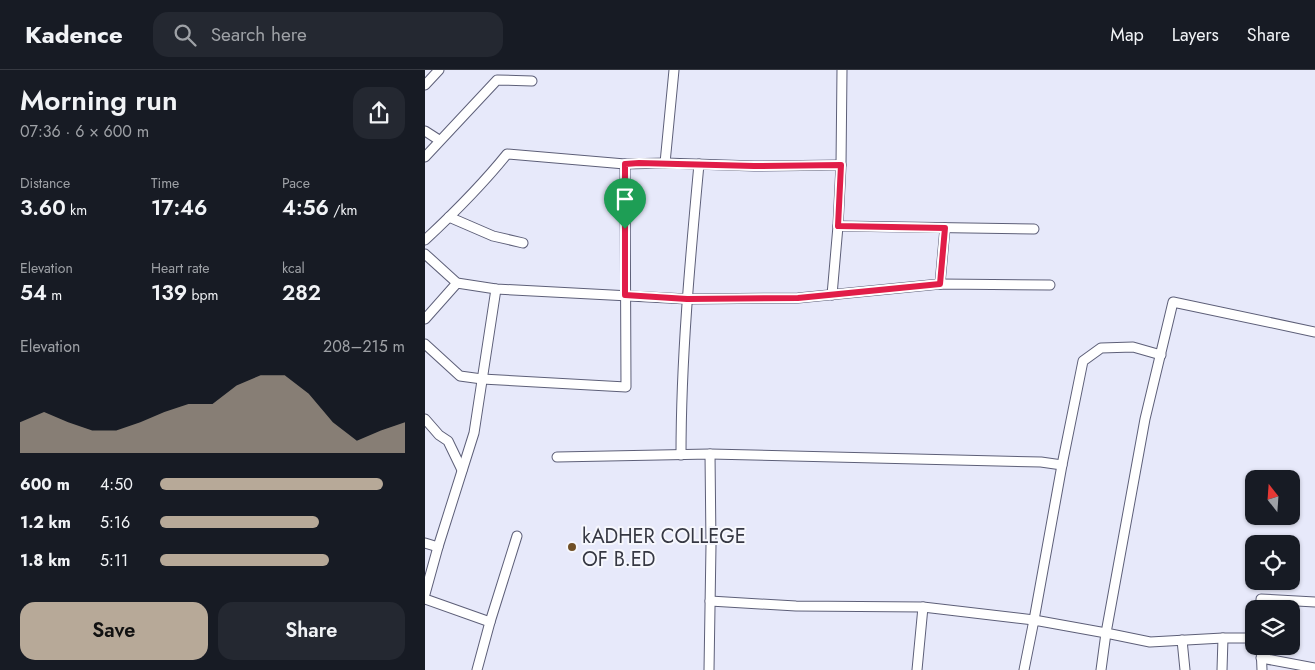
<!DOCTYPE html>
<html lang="en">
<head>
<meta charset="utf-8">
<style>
  :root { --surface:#171b24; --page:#242831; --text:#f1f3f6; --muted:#9ea1a6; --line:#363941; --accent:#b7a998 }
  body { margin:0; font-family:Jost,sans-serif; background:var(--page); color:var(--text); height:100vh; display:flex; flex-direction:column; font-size:19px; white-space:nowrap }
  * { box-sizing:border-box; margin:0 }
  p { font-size:16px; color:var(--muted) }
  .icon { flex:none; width:28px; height:28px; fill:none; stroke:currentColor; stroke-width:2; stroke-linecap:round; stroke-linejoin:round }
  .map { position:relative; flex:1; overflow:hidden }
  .details { display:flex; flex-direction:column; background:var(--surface); width:425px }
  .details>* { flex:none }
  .needle { width:32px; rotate:343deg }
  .tools { position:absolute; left:820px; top:400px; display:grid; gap:10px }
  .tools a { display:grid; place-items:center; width:55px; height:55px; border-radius:10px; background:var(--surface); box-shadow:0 1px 4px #0004; font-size:25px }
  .pin { position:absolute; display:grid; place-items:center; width:42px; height:42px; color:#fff; margin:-51px -21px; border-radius:50% 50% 50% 0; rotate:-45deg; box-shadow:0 0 5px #0007 }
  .pin .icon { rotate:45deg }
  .round { display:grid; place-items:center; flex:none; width:52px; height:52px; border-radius:15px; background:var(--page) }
  .head { display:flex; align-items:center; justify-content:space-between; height:85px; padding:0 20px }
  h1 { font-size:28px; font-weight:600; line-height:38px }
  .figures { display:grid; grid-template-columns:repeat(3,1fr); gap:8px; height:85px; padding:5px 20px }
  .figures div { display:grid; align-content:center }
  .figures b { font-size:21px; font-weight:600 }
  .figures small { font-size:14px; font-weight:400 }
  .figures p { font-size:14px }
  .chart { height:140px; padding:10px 20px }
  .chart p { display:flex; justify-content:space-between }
  .chart svg { width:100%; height:90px; margin-top:5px; fill:var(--accent); opacity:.7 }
  .primary-button { display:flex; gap:10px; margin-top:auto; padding:10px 20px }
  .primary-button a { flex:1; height:58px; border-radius:15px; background:var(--accent); color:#111; font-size:20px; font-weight:600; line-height:58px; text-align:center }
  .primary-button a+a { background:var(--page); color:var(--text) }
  ul { padding:0 20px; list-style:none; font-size:16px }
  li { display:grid; grid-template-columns:80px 60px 1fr; align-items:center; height:38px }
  li i { height:12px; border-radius:6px; background:var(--accent) }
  header { display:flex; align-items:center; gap:30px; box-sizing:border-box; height:70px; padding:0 25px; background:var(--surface); border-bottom:1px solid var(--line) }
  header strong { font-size:24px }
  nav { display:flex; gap:28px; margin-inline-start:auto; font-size:18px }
  .search { width:350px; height:45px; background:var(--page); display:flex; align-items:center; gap:12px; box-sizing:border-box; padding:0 18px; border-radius:15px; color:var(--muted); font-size:19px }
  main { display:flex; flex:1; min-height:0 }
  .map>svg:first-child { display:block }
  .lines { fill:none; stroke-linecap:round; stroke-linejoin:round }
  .minor-casing { stroke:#5d5f78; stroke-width:11 }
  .minor { stroke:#fff; stroke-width:9 }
  .route-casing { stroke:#fff; stroke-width:10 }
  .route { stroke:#e11d48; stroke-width:6 }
  .poi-dot { fill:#704f26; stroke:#f6f7fd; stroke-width:2 }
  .labels { text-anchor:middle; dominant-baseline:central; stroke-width:4; stroke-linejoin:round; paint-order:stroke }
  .poi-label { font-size:20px; fill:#363843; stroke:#f6f7fd; text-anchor:start }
</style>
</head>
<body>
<header>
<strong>Kadence</strong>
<div class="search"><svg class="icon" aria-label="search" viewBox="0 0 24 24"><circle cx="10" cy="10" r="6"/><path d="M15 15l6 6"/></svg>Search here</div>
<nav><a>Map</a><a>Layers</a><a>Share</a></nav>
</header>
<main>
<section class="details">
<div class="head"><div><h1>Morning run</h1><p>07:36 · 6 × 600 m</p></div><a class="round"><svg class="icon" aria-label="share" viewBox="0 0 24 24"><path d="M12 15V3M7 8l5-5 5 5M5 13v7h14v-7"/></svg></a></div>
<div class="figures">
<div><p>Distance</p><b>3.60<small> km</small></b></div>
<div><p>Time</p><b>17:46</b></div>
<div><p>Pace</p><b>4:56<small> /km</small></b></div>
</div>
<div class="figures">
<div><p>Elevation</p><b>54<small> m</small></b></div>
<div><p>Heart rate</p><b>139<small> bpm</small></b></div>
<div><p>kcal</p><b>282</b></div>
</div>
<div class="chart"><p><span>Elevation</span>208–215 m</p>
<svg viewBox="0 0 160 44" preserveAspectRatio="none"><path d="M0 44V29L10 24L20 29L30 33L40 33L50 29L60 24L70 20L80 20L90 11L100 6L110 6L120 15L130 29L140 38L150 33L160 29V44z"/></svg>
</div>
<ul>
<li><b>600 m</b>4:50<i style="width:91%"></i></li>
<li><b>1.2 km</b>5:16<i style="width:65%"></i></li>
<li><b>1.8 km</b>5:11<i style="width:69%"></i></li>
</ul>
<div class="primary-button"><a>Save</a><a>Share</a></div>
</section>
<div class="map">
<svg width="890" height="600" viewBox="0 0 890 600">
  <rect width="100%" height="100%" fill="#e7e9fa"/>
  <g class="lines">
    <defs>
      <g id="minor">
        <path d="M 0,15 L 14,0"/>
        <path d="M 0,61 L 14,70"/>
        <path d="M 0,87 L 72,10 L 107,11"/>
        <path d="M 240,93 L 249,0"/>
        <path d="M 24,147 L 68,166 L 98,173"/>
        <path d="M 413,156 L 609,159"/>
        <path d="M 0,170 C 29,143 57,115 82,84 L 200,94 L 240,93 L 329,96 L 416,95"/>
        <path d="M 0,184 L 32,213 L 71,219 L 262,229 L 373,228 L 515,214 L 625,215"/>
        <path d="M 515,214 L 520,158"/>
        <path d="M 407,225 L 413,156 L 416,95 L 417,0"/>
        <path d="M 0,249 L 32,213"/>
        <path d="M 0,274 L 35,306 L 57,309 L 201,317 L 200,94"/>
        <path d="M 0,349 L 14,365 L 23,371 L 37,400"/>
        <path d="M 285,384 L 616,392 L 637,395"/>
        <path d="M 256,385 C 256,288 265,191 274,94"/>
        <path d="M 132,387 L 285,384 L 286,475 L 284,600"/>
        <path d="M 0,473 L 13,477"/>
        <path d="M 0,524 L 13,477 L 49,363 L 71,219"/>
        <path d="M 0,529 L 65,552"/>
        <path d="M 285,531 L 371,536 L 498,537 L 609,550 L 637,395 L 658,291 L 676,278 L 708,277 L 736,285"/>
        <path d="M 836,539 L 836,529 L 890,532"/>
        <path d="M 829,568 L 798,568 L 725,572 L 681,563 L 720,349 L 748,232 L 890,262"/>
        <path d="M 757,570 L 760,600"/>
        <path d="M 836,576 L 837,600"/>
        <path d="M 836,588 L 890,598"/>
        <path d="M 52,600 L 65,552 L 92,466"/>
        <path d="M 492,600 L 498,537"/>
        <path d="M 599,600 L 609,550 L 681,563 L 676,600"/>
        <path d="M 797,600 L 798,568"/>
      </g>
    </defs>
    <!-- minor casing -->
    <use href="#minor" class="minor-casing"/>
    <!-- minor -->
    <use href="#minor" class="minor"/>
  </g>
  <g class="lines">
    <defs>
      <path id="route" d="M 214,93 L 329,96 L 416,95 L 413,156 L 520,158 L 515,214 L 373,228 L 262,229 L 200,225 L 200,94 Z"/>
    </defs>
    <!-- route casing -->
    <use href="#route" class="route-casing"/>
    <!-- route -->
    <use href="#route" class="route"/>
  </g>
  <!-- markers -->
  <circle class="poi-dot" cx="147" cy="477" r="5"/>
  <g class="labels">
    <!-- poi labels -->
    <g class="poi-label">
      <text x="157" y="466">kADHER COLLEGE<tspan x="157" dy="23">OF B.ED</tspan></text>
    </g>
  </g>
</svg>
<div class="tools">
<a><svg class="needle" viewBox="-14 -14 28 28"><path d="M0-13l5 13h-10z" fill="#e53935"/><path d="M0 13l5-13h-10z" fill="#9ea1a6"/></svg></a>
<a><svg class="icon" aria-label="locate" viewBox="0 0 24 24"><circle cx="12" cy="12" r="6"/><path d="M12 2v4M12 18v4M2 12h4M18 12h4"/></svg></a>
<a><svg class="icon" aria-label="layers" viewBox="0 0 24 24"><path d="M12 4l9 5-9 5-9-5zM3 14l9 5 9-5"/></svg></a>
</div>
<div class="pin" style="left:200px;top:159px;background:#1e9e55"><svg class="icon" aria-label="arrive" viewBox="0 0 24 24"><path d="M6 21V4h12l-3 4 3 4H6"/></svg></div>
</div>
</main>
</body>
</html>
